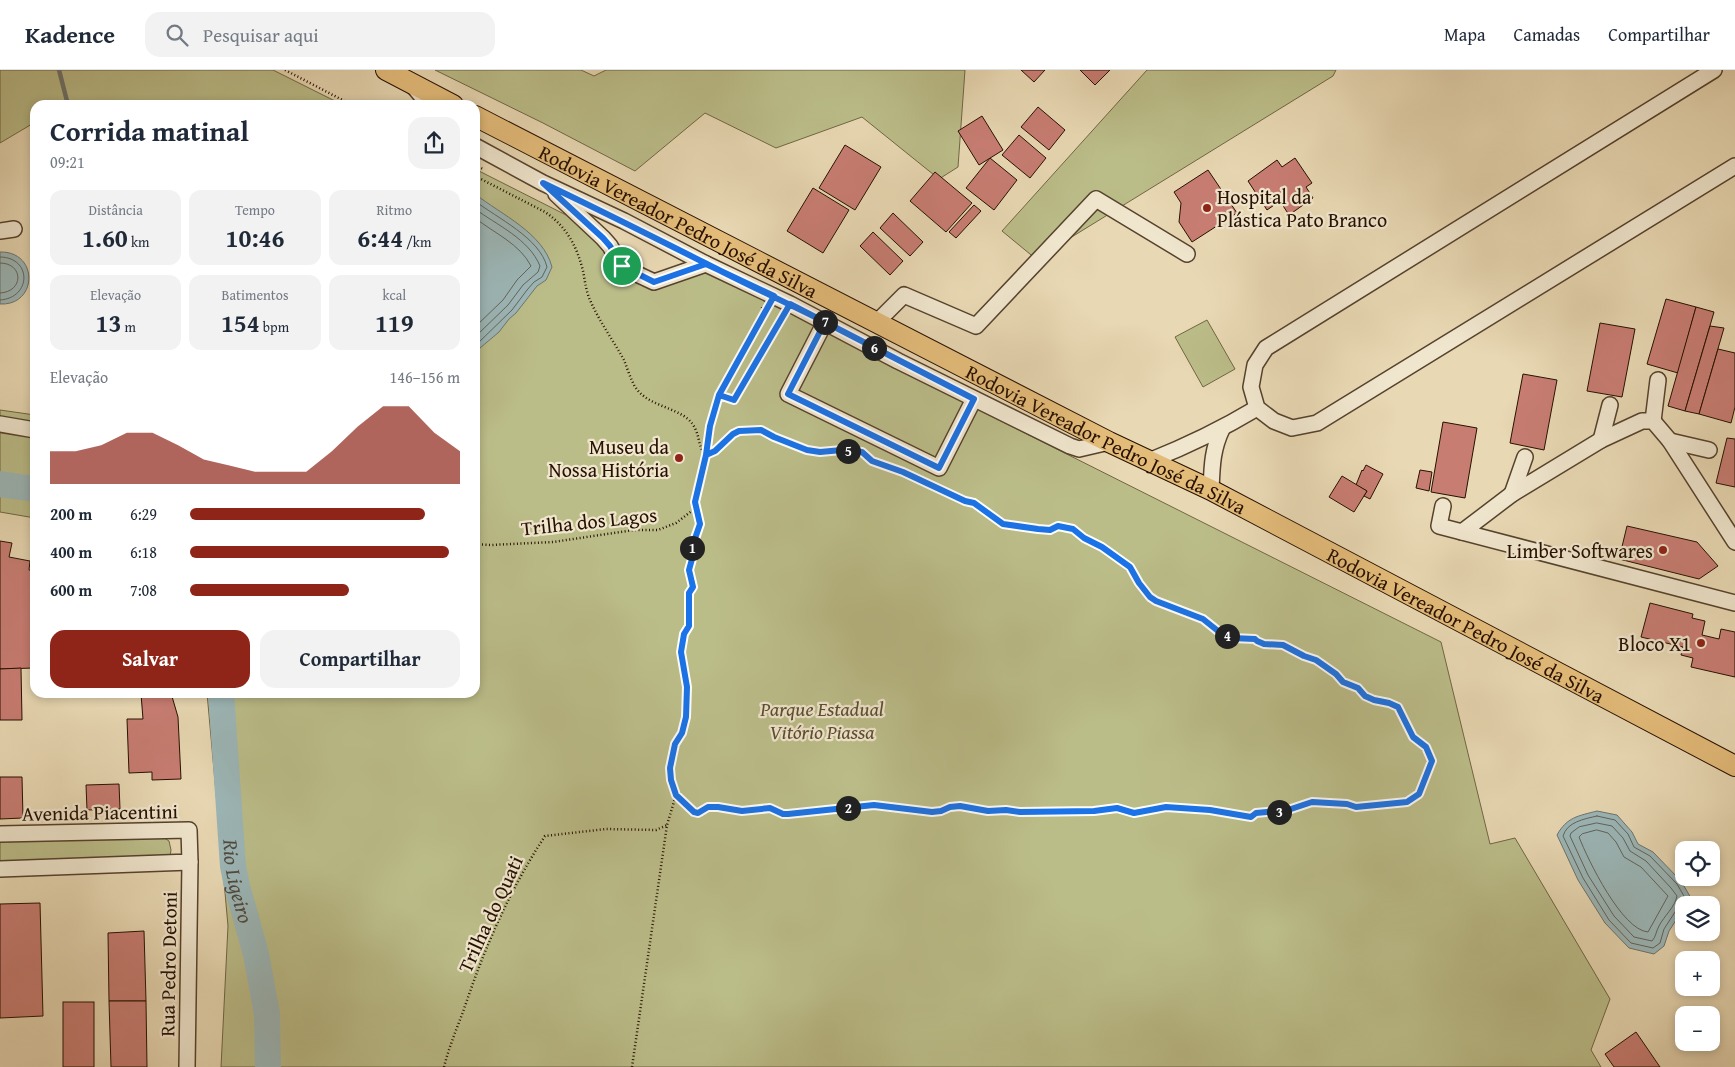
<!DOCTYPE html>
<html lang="pt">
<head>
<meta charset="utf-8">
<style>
  :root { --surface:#fff; --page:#f2f2f3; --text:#1f2937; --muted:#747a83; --line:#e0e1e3; --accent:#8f2418 }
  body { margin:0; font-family:"Gentium Book Plus",serif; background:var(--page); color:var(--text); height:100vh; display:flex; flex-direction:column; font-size:19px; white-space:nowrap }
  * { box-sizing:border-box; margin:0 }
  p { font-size:16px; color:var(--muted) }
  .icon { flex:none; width:28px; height:28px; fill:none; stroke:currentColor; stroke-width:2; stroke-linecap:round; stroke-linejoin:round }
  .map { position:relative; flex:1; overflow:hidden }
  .side { position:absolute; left:30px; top:30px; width:450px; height:598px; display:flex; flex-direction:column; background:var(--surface); border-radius:15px; box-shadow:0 2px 8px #0003 }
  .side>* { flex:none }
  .tools { position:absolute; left:1675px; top:771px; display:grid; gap:10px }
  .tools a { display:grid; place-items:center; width:45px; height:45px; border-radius:10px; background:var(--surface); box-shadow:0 2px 8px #0003; font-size:25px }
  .pin { position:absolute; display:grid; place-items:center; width:42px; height:42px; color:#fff; margin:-21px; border:2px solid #fff; border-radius:50%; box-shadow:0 1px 5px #0007 }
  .km { position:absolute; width:25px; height:25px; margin:-12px; border-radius:50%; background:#222; color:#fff; font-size:14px; line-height:25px; text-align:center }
  .round { display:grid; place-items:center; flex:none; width:52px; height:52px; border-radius:15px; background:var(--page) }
  .summary { display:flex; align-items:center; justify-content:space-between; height:85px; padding:0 20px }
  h1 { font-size:28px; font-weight:700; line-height:38px }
  .stats { display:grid; grid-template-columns:repeat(3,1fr); gap:8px; height:85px; padding:5px 20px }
  .stats div { display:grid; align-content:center; border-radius:12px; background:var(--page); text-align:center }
  .stats b { font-size:25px; font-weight:700 }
  .stats small { font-size:14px; font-weight:400 }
  .stats p { font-size:14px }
  .chart { height:140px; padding:10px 20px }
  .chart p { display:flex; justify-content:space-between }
  .chart svg { width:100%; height:90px; margin-top:5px; fill:var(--accent); opacity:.7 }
  .button { display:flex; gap:10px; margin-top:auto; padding:10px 20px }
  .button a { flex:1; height:58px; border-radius:15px; background:var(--accent); color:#fff; font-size:20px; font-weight:700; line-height:58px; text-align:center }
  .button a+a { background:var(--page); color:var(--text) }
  ul { padding:0 20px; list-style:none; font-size:16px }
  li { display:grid; grid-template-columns:80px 60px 1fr; align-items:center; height:38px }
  li i { height:12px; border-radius:6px; background:var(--accent) }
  header { display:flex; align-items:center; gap:30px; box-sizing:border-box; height:70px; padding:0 25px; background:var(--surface); border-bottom:1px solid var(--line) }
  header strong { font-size:24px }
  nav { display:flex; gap:28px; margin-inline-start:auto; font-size:18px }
  .search { width:350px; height:45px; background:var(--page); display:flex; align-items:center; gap:12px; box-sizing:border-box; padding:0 18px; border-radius:15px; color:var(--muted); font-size:19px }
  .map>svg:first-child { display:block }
  .green { fill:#bbbd89; stroke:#706644 }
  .water { fill:#9cb7b8; stroke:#6d746e }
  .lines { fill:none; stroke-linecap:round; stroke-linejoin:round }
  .shore { stroke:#61645c; stroke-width:1 }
  .stream { stroke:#6d746e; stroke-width:4.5 }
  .river { stroke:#9cb7b8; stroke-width:26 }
  .building { fill:#c87d73; stroke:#261000 }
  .minor-casing { stroke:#56422d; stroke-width:18 }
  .major-casing { stroke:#261000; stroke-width:22 }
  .path { stroke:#261000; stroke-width:2.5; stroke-dasharray:1 2.5; stroke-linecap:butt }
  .minor { stroke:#f0e6ce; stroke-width:15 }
  .major { stroke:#e4bc7a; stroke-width:20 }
  .route-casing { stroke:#fff; stroke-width:10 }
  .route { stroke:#1a73e8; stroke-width:6 }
  .poi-dot { fill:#8f2418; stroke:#f0e6ce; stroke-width:2 }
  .labels { text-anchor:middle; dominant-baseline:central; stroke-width:4.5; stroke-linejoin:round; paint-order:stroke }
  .poi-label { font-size:20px; fill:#261000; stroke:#f0e6ce; text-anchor:end }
  .street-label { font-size:20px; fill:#261000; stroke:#f0e6ce }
  .park-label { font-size:20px; font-style:italic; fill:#5a4d30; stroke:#f0e6ce }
  .water-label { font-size:21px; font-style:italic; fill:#4f4a40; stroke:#f0e6ce }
</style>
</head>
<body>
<header>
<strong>Kadence</strong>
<div class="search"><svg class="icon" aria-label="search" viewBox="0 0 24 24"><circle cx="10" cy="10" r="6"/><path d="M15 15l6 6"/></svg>Pesquisar aqui</div>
<nav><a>Mapa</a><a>Camadas</a><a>Compartilhar</a></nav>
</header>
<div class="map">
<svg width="1735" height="997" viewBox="0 0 1735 997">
  <rect width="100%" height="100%" fill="#e8d8b3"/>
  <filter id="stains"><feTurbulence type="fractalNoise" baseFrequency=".004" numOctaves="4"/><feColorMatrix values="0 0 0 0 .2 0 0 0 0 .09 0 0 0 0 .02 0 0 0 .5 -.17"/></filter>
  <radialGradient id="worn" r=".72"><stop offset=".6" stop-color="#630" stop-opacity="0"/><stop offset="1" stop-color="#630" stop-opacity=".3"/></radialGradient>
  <!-- green -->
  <g class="green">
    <path d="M 0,0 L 273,0 L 343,35 L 35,35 L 35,73 L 32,54 L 0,73 Z"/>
    <path d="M 435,0 L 581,0 L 594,6 L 606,0 L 965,0 L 958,97 L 939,109 L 862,47 L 776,78 L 705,43 L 635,101 L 543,53 Z"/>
    <path d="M 1147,0 L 1336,0 L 1333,6 L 1036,189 L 1002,161 Z"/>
    <path d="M 475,99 L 572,148 L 610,187 L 661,208 L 691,196 L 815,253 L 985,343 L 1441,572 L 1490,774 L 1515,768 L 1610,929 L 1591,980 L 1601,997 L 221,997 L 228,856 L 207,623 L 475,622 Z"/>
    <path d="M 1207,250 L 1235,299 L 1203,317 L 1175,267 Z"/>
    <path d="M 0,340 L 35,345 L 35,448 L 0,442 Z"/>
    <path d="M 160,765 L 169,771 L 171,780 L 170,787 L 0,794 L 0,770 Z"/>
  </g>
  <!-- water -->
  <g class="water">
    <path d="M 475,124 C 502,145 543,163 552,197 L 546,210 L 537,216 L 516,243 L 509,249 L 499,262 L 480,278 L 475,285 Z"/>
    <path d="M 0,182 C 39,181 38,236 0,234 Z"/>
    <path d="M 1597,741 L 1617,745 L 1632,762 L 1638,774 L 1653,782 L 1681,811 L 1691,828 L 1686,835 L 1684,835 L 1684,838 L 1669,861 L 1664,876 L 1654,884 L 1629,878 L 1605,853 L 1578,810 L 1557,765 C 1567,747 1578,746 1597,741 Z"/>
  </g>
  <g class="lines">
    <!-- shore -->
    <g class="shore">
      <path d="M 475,131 C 497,148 540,168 547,197 L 542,207 L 534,212 L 527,220 L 512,240 L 475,276"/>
      <path d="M 475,139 C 497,155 529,169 540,196 L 538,202 L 523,215 L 508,235 L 475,267"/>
      <path d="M 475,148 C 494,163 520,174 531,196 L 517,210 L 503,230 L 475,257"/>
      <path d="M 0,187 C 32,187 32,228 0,230"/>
      <path d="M 0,193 C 24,193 24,222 0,223"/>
      <path d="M 1597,746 L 1615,750 L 1628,764 L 1634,777 L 1650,786 L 1677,814 L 1684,826 L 1681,835 L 1677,839 L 1664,859 L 1660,873 L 1653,878 L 1631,873 L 1609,850 L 1583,808 L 1563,766 C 1567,752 1584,749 1597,746 Z"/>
      <path d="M 1597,753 L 1612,756 L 1623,768 L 1630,781 L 1646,791 L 1671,818 L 1677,826 C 1675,837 1664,846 1659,856 C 1656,861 1656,867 1652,871 L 1634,867 L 1614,846 L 1588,805 L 1570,766 L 1571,763 L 1579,757 Z"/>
      <path d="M 1597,760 L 1608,763 L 1616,772 L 1624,787 L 1641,797 L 1668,826 L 1648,862 C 1622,860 1588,790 1579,767 L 1582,764 Z"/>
    </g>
    <!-- stream -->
    <path class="stream" d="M 59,0 L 68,35"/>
    <!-- river -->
    <g class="river">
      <path d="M 0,414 L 35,419"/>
      <path id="s1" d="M 221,622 L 233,796 L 237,816 L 256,884 L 267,944 L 268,997"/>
    </g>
  </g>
  <!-- building -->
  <g class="building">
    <path d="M 1021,0 L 1045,0 L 1034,12 Z"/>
    <path d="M 1080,0 L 1110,0 L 1095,15 Z"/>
    <path d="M 1038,37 L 1065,60 L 1049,80 L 1021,57 Z"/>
    <path d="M 982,46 L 1003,80 L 979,95 L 958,61 Z"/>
    <path d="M 1019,65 L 1046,88 L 1030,108 L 1002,85 Z"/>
    <path d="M 845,75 L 881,97 L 855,140 L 819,118 Z"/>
    <path d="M 990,88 L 1017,110 L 994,140 L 966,118 Z"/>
    <path d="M 1295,88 L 1312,113 L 1306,117 L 1313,128 L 1289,145 L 1280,131 L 1267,140 L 1248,111 L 1277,90 L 1282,97 Z"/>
    <path d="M 1208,100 L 1237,143 L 1192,172 L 1179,152 L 1181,133 L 1174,122 Z"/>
    <path d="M 935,102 L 972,133 L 946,162 L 910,131 Z"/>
    <path d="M 813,118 L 849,140 L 823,183 L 787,161 Z"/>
    <path d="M 974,135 L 981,141 L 956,168 L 949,162 Z"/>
    <path d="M 893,143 L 923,172 L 910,186 L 880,158 Z"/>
    <path d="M 873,162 L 903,191 L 890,205 L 860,176 Z"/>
    <path d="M 1666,229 L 1696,237 L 1678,303 L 1647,294 Z"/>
    <path d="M 1696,237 L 1714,242 L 1685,341 L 1668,336 Z"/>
    <path d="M 1600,253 L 1635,259 L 1622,327 L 1587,321 Z"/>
    <path d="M 1710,256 L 1724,258 L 1699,344 L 1685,341 Z"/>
    <path d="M 1718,279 L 1735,283 L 1735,337 L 1731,353 L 1699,344 Z"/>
    <path d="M 1523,304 L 1557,310 L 1544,380 L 1510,373 Z"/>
    <path d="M 1443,352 L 1477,358 L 1465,428 L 1431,422 Z"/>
    <path d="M 1727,368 L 1735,369 L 1735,417 L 1716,413 Z"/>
    <path d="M 1366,395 L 1383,404 L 1370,429 L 1364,426 L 1367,421 L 1356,415 L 1362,400 L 1363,401 Z"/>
    <path d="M 1420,400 L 1432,402 L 1429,421 L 1416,418 Z"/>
    <path d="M 1342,406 L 1367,421 L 1354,442 L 1329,427 Z"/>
    <path d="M 1627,456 L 1697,472 L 1718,496 L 1699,509 L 1619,489 Z"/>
    <path d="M 0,471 L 12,473 L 9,487 L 30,491 L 29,500 L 35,501 L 34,598 L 0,599 Z"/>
    <path d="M 1650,533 L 1693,544 L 1692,548 L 1705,551 L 1702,565 L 1719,569 L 1721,559 L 1735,562 L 1735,607 L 1691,597 L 1693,588 L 1681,585 L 1683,577 L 1641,567 Z"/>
    <path d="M 21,598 L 22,650 L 0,650 L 0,599 Z"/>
    <path d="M 130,622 L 171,622 L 171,623 L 130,626 Z"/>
    <path d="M 171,623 L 178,647 L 181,709 L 152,710 L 152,702 L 129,703 L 127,649 L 143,649 L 141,624 Z"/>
    <path d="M 0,707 L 22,707 L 23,748 L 0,749 Z"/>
    <path d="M 119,714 L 120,739 L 87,740 L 86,715 Z"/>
    <path d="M 40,833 L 43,946 L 0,948 L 0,834 Z"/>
    <path d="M 144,861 L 146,931 L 109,931 L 108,863 Z"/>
    <path d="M 109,931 L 146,931 L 147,997 L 111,997 Z"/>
    <rect x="63" y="932" width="31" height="65"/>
    <path d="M 1636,962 L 1660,997 L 1614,997 L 1605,984 Z"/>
  </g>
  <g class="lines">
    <defs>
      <g id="minor">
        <path d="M 1714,0 L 1266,278 L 1255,295 L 1251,317 L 1257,338 L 1274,351 L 1292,358 L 1317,353 L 1735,96"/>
        <path d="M 414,17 L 429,35"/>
        <path d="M 475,76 L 543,113 L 624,151 L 706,194 L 790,234 L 898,291 L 1070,376 L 1079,379 L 1109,372"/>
        <path d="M 556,124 L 603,168 L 610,176 L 622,197 L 654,212 L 706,194"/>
        <path d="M 0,161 L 14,159"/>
        <path d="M 825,252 L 788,324 L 939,398 L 974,329"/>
        <path d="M 876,253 L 904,225 L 976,256 L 1096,129 L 1187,184"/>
        <path d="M 1653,351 L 1658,310"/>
        <path d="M 0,354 L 35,360"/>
        <path d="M 1601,370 L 1610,335"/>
        <path d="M 1670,371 L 1709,380"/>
        <path d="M 1149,391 C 1187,376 1222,359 1257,338"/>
        <path d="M 1211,420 C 1212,397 1212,380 1222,359"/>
        <path d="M 1512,424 L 1525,387"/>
        <path d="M 1443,436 L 1439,456 L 1462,462"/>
        <path d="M 1735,472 L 1670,371 L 1653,351 L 1642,351 L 1601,370 L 1512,424 L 1462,462 L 1735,533"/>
        <path d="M 0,764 L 189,760 L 190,792 L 0,799"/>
        <path d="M 187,997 L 190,792"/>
      </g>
      <g id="major">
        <path d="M 386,0 L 453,35"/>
        <path id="s2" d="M 475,46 L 1109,372 L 1211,420 L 1735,696"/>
      </g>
    </defs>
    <!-- minor casing -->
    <use href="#minor" class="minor-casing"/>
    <!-- major casing -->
    <use href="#major" class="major-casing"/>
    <!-- path -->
    <g class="path">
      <path d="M 285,0 L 352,35"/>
      <path d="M 475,95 L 483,99"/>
      <path d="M 475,106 L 545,142 C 566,156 577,176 583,201 C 585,211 586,221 590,230 C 599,251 613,270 624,290 C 627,298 630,307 634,315 C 645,335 672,336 688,349 C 702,362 696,376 706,385"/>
      <path d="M 762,237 L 764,245"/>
      <path d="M 719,325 L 734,331 L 783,246"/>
      <path d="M 706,385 L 711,356 L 719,325 L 767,239"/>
      <path d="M 475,474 L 491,475 L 553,472 L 634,460 L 658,460 L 676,453 L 693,440 L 706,385 L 715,381 L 733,364 L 739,361 L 761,360 L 774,367 L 807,380 L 820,382 L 842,380 L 862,382 L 872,391 L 903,401 L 965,431 L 974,433 L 1003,454 L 1038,459 L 1050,459 L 1058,456 L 1073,459 L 1084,468 L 1102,477 L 1130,497 L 1139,513 L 1150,527 L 1156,531 L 1203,549 L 1218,561 L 1232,568 L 1255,569 L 1257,571 L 1264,573 L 1283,575 L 1304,586 L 1316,590 L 1337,604 L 1343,612 L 1358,618 L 1365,626 L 1374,630 L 1389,633 L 1398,637 L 1413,667 L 1426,677 L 1432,691 L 1419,724 L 1407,732 L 1356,737 L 1347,734 L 1312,732 L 1288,740 L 1256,743 L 1251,747 L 1210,740 L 1166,737 L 1134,743 L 1117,738 L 1094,741 L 1020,743 L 1006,740 L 988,741 L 960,736 L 950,737 L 941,741 L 932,742 L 874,735 L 788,745 L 783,744 L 770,738 L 742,741 L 718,737 L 708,737 L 698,743 L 694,742 C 684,729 674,727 671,709 C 667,685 681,669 685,647 C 691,625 682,605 681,583 C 681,577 682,569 684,564 C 685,560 689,558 689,554 C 691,541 686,529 693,517 L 689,500 L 692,489 L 690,483 L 700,454 L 695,432"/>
      <path d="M 444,997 C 449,977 457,958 464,939 C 485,877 509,821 545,766 L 606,759 L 656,760 L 667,755"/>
      <path d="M 632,997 L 667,755 L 676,725"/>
    </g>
    <!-- minor -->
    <use href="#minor" class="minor"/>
    <!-- major -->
    <use href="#major" class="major"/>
  </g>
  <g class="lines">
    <defs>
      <path id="route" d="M 622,196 L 654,212 L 706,194 L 774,226 L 719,325 L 710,356 L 706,385 L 695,432 L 700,454 L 690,483 L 692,489 L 689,500 L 693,517 L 689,523 L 689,556 L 684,564 L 681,582 L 687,617 L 686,647 L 682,663 L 675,674 L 670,698 L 671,710 L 676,725 L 694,742 L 698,743 L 708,737 L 718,737 L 742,741 L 770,738 L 783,744 L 788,744 L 874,735 L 932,742 L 941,741 L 950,737 L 960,736 L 988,741 L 1006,740 L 1020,742 L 1094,741 L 1117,738 L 1134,743 L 1166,737 L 1210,740 L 1251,747 L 1256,743 L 1288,740 L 1312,732 L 1347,734 L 1356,737 L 1407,732 L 1419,724 L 1432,691 L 1426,677 L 1413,667 L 1398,637 L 1389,633 L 1374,630 L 1365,626 L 1358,618 L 1343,612 L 1336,604 L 1316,590 L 1304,586 L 1283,575 L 1264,574 L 1257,571 L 1255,569 L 1232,568 L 1218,561 L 1203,549 L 1156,531 L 1150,527 L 1139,513 L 1130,497 L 1102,477 L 1084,468 L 1073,459 L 1058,456 L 1050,460 L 1038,459 L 1003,454 L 974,433 L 965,431 L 903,402 L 872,391 L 862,382 L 842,380 L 820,382 L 807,380 L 774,367 L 761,360 L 739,361 L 733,364 L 715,381 L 706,385 L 710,356 L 719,325 L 734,330 L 790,234 L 974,329 L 939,398 L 788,324 L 825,252 C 785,232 744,213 705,193 C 651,166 598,139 543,113 L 603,168 L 610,176 L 622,196"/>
    </defs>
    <!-- route casing -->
    <use href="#route" class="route-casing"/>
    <!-- route -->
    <use href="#route" class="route"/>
  </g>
  <!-- markers -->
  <g class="poi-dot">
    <circle cx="1207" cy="138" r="5"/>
    <circle cx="679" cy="388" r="5"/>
    <circle cx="1663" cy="480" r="5"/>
    <circle cx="1701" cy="573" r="5"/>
  </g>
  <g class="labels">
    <!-- poi labels -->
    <g class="poi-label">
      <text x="1217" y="126" text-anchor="start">Hospital da<tspan x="1217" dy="23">Plástica Pato Branco</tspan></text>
      <text x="669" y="376">Museu da<tspan x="669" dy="23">Nossa História</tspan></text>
      <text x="1653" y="480">Limber Softwares</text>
      <text x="1691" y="573">Bloco X1</text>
    </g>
    <!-- street labels -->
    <g class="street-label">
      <text stroke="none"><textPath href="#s2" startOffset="229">Rodovia Vereador Pedro José da Silva</textPath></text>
      <text stroke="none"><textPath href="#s2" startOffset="709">Rodovia Vereador Pedro José da Silva</textPath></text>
      <text transform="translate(589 451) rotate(-6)">Trilha dos Lagos</text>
      <text stroke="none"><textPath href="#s2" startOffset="1114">Rodovia Vereador Pedro José da Silva</textPath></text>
      <text transform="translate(100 742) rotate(-1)">Avenida Piacentini</text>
      <text transform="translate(490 844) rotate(-65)">Trilha do Quati</text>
      <text transform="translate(168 894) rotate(-89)">Rua Pedro Detoni</text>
    </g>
    <!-- park labels -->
    <g class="park-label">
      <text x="822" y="638">Parque Estadual<tspan x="822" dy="23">Vitório Piassa</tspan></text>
    </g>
    <!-- water labels -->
    <g class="water-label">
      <text stroke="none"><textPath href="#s1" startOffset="190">Rio Ligeiro</textPath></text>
    </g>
  </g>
  <rect width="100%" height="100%" filter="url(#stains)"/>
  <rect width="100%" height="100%" fill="url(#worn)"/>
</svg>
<div class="tools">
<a><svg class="icon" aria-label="locate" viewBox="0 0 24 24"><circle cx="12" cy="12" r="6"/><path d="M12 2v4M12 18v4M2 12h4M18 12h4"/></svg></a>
<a><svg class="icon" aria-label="layers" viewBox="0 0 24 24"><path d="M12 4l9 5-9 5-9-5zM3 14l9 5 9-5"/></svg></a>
<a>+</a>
<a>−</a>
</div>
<div class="pin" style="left:622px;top:196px;background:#1e9e55"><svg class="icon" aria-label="arrive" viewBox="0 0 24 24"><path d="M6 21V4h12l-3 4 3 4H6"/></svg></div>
<b class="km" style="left:692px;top:478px">1</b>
<b class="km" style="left:848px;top:738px">2</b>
<b class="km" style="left:1279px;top:742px">3</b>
<b class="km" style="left:1227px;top:566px">4</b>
<b class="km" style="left:848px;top:381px">5</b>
<b class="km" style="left:874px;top:278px">6</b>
<b class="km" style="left:825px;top:252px">7</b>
<section class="side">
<div class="summary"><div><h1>Corrida matinal</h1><p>09:21</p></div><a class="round"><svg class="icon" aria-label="share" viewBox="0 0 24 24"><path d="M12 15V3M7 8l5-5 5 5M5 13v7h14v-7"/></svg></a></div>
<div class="stats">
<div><p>Distância</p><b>1.60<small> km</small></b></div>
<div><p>Tempo</p><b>10:46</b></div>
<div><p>Ritmo</p><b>6:44<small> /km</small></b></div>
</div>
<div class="stats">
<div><p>Elevação</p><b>13<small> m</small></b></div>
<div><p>Batimentos</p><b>154<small> bpm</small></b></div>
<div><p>kcal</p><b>119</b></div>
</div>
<div class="chart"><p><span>Elevação</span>146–156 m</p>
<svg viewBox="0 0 160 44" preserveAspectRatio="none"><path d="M0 44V28L10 28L20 25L30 19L40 19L50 25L60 32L70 35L80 38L90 38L100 38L110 28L120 16L130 6L140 6L150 19L160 28V44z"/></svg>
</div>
<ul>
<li><b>200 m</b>6:29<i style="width:87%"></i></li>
<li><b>400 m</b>6:18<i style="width:96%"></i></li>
<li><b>600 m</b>7:08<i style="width:59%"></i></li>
</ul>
<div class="button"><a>Salvar</a><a>Compartilhar</a></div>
</section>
</div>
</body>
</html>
